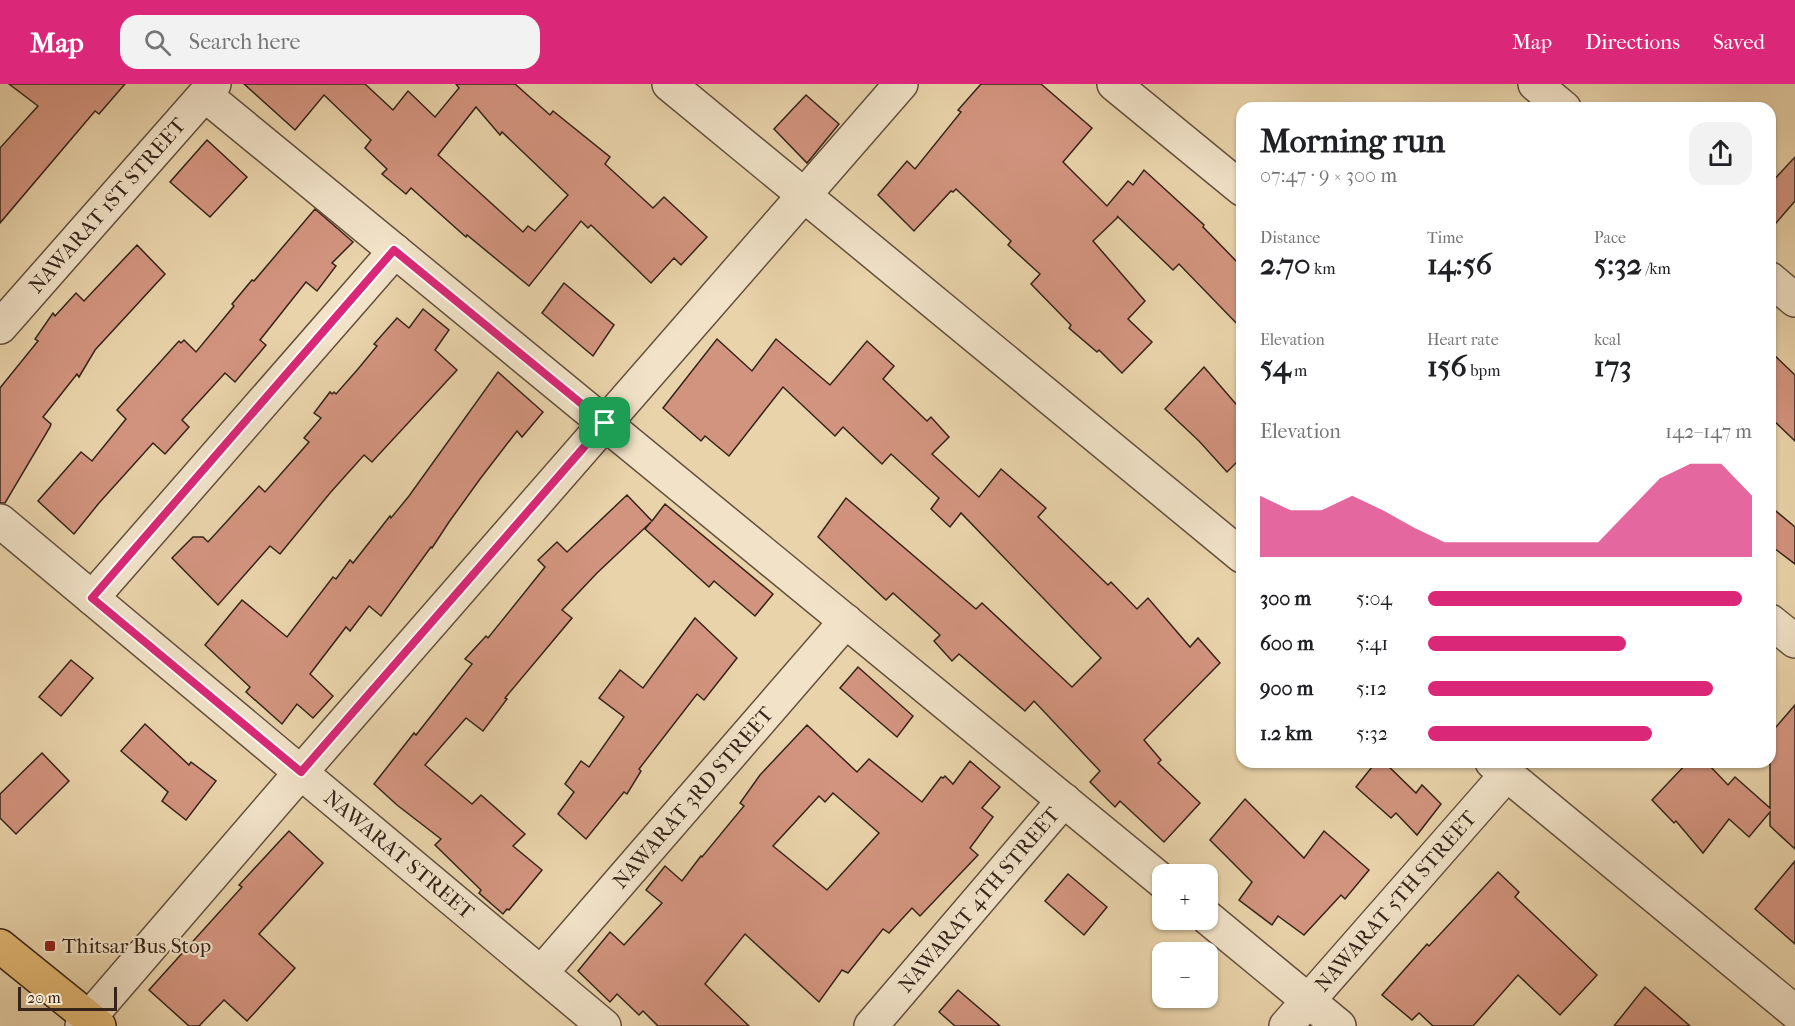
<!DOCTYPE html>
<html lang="en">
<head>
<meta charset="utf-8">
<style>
  :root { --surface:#fff; --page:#f2f2f2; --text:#202124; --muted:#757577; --accent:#db2777 }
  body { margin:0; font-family:"IM FELL French Canon",serif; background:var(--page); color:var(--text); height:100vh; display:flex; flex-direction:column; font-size:22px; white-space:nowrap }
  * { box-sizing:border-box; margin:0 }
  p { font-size:20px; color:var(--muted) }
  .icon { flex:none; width:33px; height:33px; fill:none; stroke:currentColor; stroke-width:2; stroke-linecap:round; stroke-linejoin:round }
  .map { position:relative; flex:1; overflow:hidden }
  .panel { position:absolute; left:1236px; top:18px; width:540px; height:666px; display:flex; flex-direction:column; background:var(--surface); border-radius:18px; box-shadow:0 2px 4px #0004 }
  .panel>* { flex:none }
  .buttons { position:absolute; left:1152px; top:780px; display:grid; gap:12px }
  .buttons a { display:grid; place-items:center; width:66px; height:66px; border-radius:12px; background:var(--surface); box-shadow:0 2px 4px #0004; font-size:30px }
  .scale { position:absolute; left:18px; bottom:15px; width:99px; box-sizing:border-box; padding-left:6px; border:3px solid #362419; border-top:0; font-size:16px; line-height:21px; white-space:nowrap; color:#362419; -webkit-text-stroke:4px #f1e2c8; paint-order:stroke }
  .pin { position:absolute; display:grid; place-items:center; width:51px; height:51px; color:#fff; margin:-26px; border-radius:12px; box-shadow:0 3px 9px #0006 }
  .round { display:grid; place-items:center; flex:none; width:63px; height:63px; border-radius:18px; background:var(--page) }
  .summary { display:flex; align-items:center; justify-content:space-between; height:102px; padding:0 24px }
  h1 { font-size:33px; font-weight:800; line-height:45px }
  .figures { display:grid; grid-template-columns:repeat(3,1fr); gap:9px; height:102px; padding:6px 24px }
  .figures div { display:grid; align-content:center }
  .figures b { font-size:30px; font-weight:800 }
  .figures small { font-size:16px; font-weight:400 }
  .figures p { font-size:16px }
  .chart { height:168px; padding:12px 24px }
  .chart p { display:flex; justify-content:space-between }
  .chart svg { width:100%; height:108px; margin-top:6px; fill:var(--accent); opacity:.7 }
  ul { padding:0 24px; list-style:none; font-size:20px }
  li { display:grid; grid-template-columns:96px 72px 1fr; align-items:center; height:45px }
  li i { height:15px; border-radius:8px; background:var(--accent) }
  header { display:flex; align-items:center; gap:36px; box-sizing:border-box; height:84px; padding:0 30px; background:var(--accent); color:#fff }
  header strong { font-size:28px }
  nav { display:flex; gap:33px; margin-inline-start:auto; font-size:21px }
  .search { width:420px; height:54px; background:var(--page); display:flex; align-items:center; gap:15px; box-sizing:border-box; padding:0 21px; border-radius:18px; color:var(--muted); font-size:22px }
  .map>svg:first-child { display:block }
  .building { fill:#d3947f; stroke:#362419; stroke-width:1.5; fill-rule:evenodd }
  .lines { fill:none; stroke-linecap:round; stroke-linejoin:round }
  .minor-casing { stroke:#63503d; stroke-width:36 }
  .major-casing { stroke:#362419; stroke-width:36 }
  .minor { stroke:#f1e2c8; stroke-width:33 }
  .major { stroke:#e4ba75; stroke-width:33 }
  .route-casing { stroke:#fff; stroke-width:12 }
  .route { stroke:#db2777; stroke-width:8 }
  .poi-dot { fill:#8f2418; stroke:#f1e2c8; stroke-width:2 }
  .labels { text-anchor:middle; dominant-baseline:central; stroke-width:4.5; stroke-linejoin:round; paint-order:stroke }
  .street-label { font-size:21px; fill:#362419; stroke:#f1e2c8 }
  .poi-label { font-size:21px; fill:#362419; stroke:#f1e2c8; text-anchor:start }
</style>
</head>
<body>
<header>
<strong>Map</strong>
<div class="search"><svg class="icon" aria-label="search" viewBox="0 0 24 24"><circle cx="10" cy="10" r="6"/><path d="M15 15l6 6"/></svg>Search here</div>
<nav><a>Map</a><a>Directions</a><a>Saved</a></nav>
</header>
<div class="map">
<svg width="1795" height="942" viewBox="0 0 1795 942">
  <rect width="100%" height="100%" fill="#e9d3aa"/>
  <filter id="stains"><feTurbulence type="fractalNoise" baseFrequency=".00333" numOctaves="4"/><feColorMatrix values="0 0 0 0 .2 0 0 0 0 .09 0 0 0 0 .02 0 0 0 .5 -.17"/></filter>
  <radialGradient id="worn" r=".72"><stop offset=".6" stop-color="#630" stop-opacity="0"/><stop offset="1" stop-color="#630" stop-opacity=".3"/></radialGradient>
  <!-- building -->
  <g class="building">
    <path d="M 9,0 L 125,0 L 99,30 L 95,27 L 0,139 L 0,64 L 38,22 Z"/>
    <path d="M 244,0 L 365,0 L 393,26 L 408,7 L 435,33 L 459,4 L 456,0 L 515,0 L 550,31 L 553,27 L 610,73 L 605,80 L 653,124 L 664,113 L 707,153 L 681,181 L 674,174 L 651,199 L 591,141 L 588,144 L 581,137 L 529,202 L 467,151 L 466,153 L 411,104 L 406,110 L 382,90 L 387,85 L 365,64 L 371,56 L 324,11 L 295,46 ZM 476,23 L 500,51 L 502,48 L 568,111 L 535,147 L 528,142 L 523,148 L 438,71 Z"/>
    <path d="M 981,0 L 1041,0 L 1092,44 L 1063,78 L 1107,122 L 1128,97 L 1133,101 L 1144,86 L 1204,141 L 1203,143 L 1242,183 L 1242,245 L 1179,180 L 1173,186 L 1117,132 L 1118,133 L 1093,157 L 1145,217 L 1128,235 L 1152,258 L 1122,289 L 1099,266 L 1097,268 L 1069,244 L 1071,241 L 1031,200 L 1040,190 L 1008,161 L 1011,157 L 956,105 L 953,108 L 951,107 L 914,147 L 878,111 L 907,77 L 915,85 L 961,28 L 958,26 Z"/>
    <path d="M 806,11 L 839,40 L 807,79 L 774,45 Z"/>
    <path d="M 207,56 L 247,93 L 210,133 L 170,98 Z"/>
    <path d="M 1795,73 L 1795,117 L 1770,146 L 1770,100 Z"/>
    <path d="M 315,125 L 353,158 L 332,179 L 336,182 L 317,207 L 306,198 L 260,256 L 266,261 L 235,298 L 225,289 L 182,336 L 189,343 L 165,370 L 153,359 L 99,419 L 74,450 L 38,417 L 81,368 L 92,377 L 126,335 L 117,326 L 179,257 L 181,259 L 184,256 L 196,268 L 234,222 L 232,220 L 252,196 L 254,197 Z"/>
    <path d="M 137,161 L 165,190 L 95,266 L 79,293 L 77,290 L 43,333 L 51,340 L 50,343 L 5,419 L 0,419 L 0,304 L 38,257 L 35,255 L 53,229 L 55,232 L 76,209 L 84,217 Z"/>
    <path d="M 564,199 L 614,241 L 593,272 L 542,229 Z"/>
    <path d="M 423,225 L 449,246 L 435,266 L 457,286 L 372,378 L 364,371 L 330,409 L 280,470 L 270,462 L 218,521 L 172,474 L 193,453 L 203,453 L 208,458 L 259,402 L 265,408 L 309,358 L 304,354 L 321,334 L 314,329 L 330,308 L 332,310 L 334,308 L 336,310 L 358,285 L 377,262 L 374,260 L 397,234 L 409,244 Z"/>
    <path d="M 717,255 L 752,287 L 776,255 L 830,301 L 867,257 L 894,282 L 883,295 L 927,337 L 931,333 L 949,353 L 932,370 L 979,413 L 1001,385 L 1046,424 L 1038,433 L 1108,501 L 1111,498 L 1137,525 L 1148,514 L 1190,563 L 1198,554 L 1220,579 L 1144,656 L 1161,676 L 1158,679 L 1200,719 L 1164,758 L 1120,717 L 1115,723 L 1090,698 L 1100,687 L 1034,617 L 1025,627 L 959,570 L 952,577 L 934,557 L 940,551 L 893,509 L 886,516 L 818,453 L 846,414 L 976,525 L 982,519 L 1072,603 L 1101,574 L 961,429 L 950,443 L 931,425 L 939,414 L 891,370 L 882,380 L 843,343 L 835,352 L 783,303 L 729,372 L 705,352 L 701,357 L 663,324 Z"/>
    <path d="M 1770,267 L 1795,291 L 1795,357 L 1770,333 Z"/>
    <path d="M 1204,283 L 1242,327 L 1242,373 L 1227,388 L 1199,357 L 1165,325 Z"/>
    <path d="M 498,288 L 543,328 L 522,353 L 517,347 L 480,395 L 449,438 L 432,464 L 431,463 L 381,532 L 369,522 L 350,547 L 346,543 L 310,590 L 333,612 L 313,634 L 297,620 L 282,640 L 246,608 L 250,603 L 205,561 L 242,516 L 287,553 L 333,493 L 336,495 L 350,476 L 353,479 L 390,432 L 391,434 L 409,412 Z"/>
    <path d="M 627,411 L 652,437 L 665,420 L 773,510 L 755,532 L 714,497 L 709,503 L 645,445 L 651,438 L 597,489 L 562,526 L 572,534 L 505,614 L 507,615 L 483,647 L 466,634 L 425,681 L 472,720 L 481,711 L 525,750 L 513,762 L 542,786 L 509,826 L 507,825 L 503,830 L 479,809 L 481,806 L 435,761 L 441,755 L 397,721 L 374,700 L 414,649 L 416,651 L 472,580 L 465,575 L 486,552 L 488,554 L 545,483 L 538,476 L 557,458 L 567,468 Z"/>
    <path d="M 1770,422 L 1795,443 L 1795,480 L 1770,461 Z"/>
    <path d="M 695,534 L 737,574 L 704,616 L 697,610 L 639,685 L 641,687 L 627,710 L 624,708 L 586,755 L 558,730 L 574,708 L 565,700 L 581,677 L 589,683 L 624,633 L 599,614 L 620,586 L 643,604 Z"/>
    <path d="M 71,576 L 93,594 L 61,632 L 39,613 Z"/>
    <path d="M 858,583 L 913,632 L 897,653 L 840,604 Z"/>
    <path d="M 1795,621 L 1795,765 L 1770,742 L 1770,728 L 1749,753 L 1729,735 L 1703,769 L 1676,737 L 1674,739 L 1652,716 L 1688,678 L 1706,678 L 1728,701 L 1735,693 L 1770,724 L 1770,650 Z"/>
    <path d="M 145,640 L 189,681 L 191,678 L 216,697 L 186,736 L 162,717 L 168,708 L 121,667 Z"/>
    <path d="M 807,641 L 857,688 L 869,675 L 922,718 L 941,693 L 943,694 L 945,692 L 953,700 L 970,677 L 1000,703 L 982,724 L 993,733 L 970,764 L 978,771 L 920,832 L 912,824 L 889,849 L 883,845 L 848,889 L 842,886 L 819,918 L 745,850 L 705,900 L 749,942 L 658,942 L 643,927 L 639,931 L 617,910 L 610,918 L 578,887 L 610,848 L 624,861 L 662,819 L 646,806 L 665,782 L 682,797 L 701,772 L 702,773 L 744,722 L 740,719 L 760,691 ZM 833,709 L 879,749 L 827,806 L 773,762 L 819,712 L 825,718 Z"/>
    <path d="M 42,669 L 69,697 L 16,750 L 0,734 L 0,710 Z"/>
    <path d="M 1376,678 L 1384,678 L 1416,709 L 1422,701 L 1441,720 L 1417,751 L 1396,729 L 1391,734 L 1356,703 Z"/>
    <path d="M 1245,715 L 1304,774 L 1324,747 L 1369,786 L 1345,815 L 1341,811 L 1304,851 L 1278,832 L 1272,841 L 1239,816 L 1252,798 L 1210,756 Z"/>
    <path d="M 289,747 L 323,779 L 259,850 L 295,884 L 247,937 L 224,916 L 199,942 L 189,942 L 149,906 L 242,803 L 239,801 Z"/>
    <path d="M 1795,777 L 1795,860 L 1755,825 Z"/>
    <path d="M 1498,788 L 1519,808 L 1515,813 L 1597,891 L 1560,931 L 1518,891 L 1473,942 L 1433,942 L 1419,929 L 1412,936 L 1382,911 L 1427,860 L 1429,862 Z"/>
    <path d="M 1068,790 L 1107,823 L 1084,851 L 1045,817 Z"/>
    <path d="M 1645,903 L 1690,942 L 1614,942 Z"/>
    <path d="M 958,906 L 1000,942 L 955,942 L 939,928 Z"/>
  </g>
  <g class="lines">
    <defs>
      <g id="minor">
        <path d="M 669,0 L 1242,472"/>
        <path d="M 1114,0 L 1242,105"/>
        <path d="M 1535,0 L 1564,24"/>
        <path d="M 205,11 L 1162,797"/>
        <path d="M 1770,195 L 1795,216"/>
        <path id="s1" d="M 0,243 L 214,0"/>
        <path id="s2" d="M 0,437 L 604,942"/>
        <path d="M 92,514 L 395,167"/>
        <path d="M 1770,537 L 1795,557"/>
        <path d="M 1492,678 L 1795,928"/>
        <path d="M 1208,834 L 1339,942"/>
        <path id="s3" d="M 541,889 L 846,537"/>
        <path d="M 82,942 L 301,688 L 901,0"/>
        <path id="s4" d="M 871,942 L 1064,716"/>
        <path id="s5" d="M 1286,942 L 1507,690"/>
      </g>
      <path id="major" d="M 0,862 L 99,942"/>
    </defs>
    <!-- minor casing -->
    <use href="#minor" class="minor-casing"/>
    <!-- major casing -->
    <use href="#major" class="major-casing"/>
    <!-- minor -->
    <use href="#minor" class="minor"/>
    <!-- major -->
    <use href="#major" class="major"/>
  </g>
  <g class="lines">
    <defs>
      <path id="route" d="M 394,166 L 605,339 L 301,688 L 92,514 Z"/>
    </defs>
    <!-- route casing -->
    <use href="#route" class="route-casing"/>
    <!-- route -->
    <use href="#route" class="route"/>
  </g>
  <!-- markers -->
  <rect class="poi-dot" x="44" y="856" width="12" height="12" rx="3"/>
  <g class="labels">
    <!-- street labels -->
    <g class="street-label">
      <text stroke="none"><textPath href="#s1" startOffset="162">NAWARAT 1ST STREET</textPath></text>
      <text stroke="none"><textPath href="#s3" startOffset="232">NAWARAT 3RD STREET</textPath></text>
      <text stroke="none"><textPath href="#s2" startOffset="520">NAWARAT STREET</textPath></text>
      <text stroke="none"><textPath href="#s4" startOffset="166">NAWARAT 4TH STREET</textPath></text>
      <text stroke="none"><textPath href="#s5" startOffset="166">NAWARAT 5TH STREET</textPath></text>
    </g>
    <!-- poi labels -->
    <g class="poi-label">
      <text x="62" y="862">Thitsar Bus Stop</text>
    </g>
  </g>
  <rect width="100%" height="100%" filter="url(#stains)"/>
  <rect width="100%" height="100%" fill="url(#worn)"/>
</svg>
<div class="buttons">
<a>+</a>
<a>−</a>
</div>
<div class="scale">20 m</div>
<div class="pin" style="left:605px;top:339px;background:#1e9e55"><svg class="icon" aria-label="arrive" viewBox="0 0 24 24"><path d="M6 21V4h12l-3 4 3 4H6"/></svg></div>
<section class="panel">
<div class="summary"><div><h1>Morning run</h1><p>07:47 · 9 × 300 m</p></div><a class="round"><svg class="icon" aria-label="share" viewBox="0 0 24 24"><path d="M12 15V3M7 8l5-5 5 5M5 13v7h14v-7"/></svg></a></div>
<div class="figures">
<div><p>Distance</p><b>2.70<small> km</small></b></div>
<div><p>Time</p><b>14:56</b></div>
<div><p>Pace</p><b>5:32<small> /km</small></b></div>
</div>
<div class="figures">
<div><p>Elevation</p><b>54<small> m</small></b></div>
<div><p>Heart rate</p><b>156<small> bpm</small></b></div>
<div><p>kcal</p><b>173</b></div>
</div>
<div class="chart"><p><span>Elevation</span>142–147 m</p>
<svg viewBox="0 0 160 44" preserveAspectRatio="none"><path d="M0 44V19L10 25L20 25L30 19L40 25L50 32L60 38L70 38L80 38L90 38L100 38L110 38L120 25L130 12L140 6L150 6L160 19V44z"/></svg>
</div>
<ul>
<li><b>300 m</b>5:04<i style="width:97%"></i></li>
<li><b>600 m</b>5:41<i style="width:61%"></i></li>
<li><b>900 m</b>5:12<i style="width:88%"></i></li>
<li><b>1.2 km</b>5:32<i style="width:69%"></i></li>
</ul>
</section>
</div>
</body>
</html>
